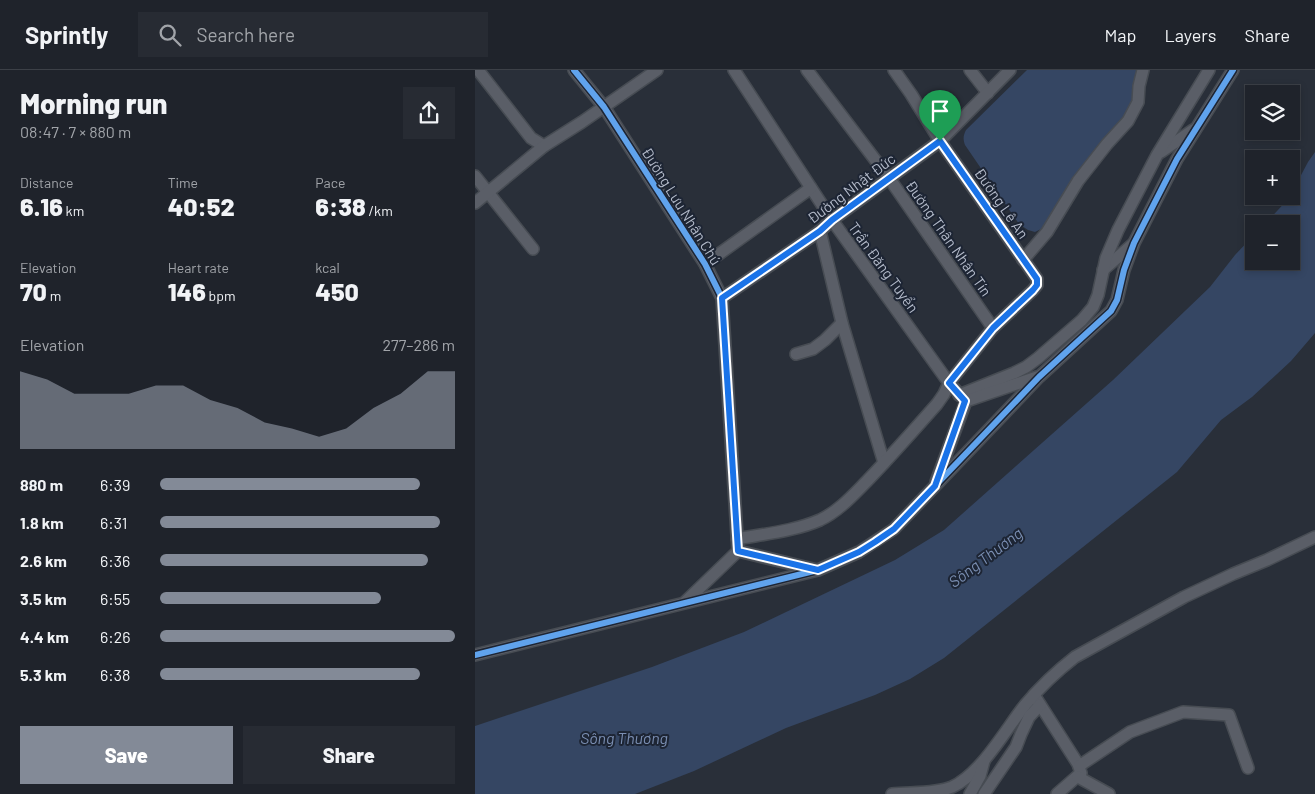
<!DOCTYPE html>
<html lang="en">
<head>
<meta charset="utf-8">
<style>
  :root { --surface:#1f232b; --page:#272b33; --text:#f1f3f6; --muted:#a1a4a9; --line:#3c4047; --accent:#838a97 }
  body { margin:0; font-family:Barlow,sans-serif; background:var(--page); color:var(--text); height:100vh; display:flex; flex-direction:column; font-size:19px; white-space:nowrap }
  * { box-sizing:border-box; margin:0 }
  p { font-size:16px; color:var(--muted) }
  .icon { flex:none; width:28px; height:28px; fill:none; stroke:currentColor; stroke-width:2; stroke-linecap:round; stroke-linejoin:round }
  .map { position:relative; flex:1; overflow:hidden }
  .details { display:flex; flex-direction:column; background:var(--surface); width:475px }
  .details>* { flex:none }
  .tools { position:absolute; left:770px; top:15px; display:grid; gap:10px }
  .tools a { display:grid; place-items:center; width:55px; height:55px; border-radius:0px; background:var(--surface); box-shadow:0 2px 8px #0003,0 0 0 1px var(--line); font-size:25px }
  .pin { position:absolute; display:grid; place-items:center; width:42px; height:42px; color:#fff; margin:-51px -21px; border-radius:50% 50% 50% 0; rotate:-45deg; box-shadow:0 0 5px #0007 }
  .pin .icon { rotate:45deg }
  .round { display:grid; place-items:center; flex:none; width:52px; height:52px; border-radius:0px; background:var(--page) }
  .head { display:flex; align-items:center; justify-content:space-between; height:85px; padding:0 20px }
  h1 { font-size:28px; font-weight:800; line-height:38px }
  .stats { display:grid; grid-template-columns:repeat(3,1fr); gap:8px; height:85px; padding:5px 20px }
  .stats div { display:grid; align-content:center }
  .stats b { font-size:25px; font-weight:800 }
  .stats small { font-size:14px; font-weight:400 }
  .stats p { font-size:14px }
  .chart { height:140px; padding:10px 20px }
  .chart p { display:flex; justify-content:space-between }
  .chart svg { width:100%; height:90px; margin-top:5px; fill:var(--accent); opacity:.7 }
  .primary-button { display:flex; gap:10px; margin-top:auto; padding:10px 20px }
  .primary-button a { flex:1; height:58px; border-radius:0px; background:var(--accent); color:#fff; font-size:20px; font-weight:800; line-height:58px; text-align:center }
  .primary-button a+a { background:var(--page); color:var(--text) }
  ul { padding:0 20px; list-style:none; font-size:16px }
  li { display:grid; grid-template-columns:80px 60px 1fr; align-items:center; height:38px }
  li i { height:12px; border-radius:6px; background:var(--accent) }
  header { display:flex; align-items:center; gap:30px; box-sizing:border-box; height:70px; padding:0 25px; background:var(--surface); border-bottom:1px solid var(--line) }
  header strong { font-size:24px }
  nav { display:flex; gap:28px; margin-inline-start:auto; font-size:18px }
  .search { width:350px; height:45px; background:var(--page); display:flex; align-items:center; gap:12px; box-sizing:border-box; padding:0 18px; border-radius:0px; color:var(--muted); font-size:19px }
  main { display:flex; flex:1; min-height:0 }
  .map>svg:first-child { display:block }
  .water { fill:#354663 }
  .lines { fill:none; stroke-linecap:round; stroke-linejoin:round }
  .minor-casing { stroke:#474c53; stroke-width:14 }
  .minor { stroke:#5a5e67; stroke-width:11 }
  .cycleway-casing { stroke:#1d2534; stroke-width:9 }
  .cycleway { stroke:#60a3ed; stroke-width:6 }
  .route-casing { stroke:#fff; stroke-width:10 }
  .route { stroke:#1a73e8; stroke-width:6 }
  .labels { text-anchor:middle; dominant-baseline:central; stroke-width:4; stroke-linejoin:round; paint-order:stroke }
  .street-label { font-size:15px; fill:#b4bbca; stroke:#1d2534 }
  .water-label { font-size:16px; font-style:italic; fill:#7a8eb2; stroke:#1d2534 }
</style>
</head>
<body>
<header>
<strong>Sprintly</strong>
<div class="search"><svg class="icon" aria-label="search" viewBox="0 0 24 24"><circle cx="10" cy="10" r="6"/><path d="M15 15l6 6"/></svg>Search here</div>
<nav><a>Map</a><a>Layers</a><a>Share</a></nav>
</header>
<main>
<section class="details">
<div class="head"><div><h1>Morning run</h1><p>08:47 · 7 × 880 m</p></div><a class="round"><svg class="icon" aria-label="share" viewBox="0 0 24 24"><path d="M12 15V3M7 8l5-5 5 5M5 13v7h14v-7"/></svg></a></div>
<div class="stats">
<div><p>Distance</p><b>6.16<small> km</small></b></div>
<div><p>Time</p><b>40:52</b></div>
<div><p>Pace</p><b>6:38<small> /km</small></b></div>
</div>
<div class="stats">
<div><p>Elevation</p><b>70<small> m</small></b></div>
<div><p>Heart rate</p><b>146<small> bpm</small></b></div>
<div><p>kcal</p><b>450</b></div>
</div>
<div class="chart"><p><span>Elevation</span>277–286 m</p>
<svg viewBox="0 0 160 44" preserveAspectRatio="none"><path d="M0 44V6L10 10L20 17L30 17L40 17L50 13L60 13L70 20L80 24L90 31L100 34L110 38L120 34L130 24L140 17L150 6L160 6V44z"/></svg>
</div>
<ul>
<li><b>880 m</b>6:39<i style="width:88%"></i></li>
<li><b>1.8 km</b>6:31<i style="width:95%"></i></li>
<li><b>2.6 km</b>6:36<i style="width:91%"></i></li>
<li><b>3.5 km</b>6:55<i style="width:75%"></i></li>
<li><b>4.4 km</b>6:26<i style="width:100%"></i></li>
<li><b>5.3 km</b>6:38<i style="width:88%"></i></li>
</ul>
<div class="primary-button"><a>Save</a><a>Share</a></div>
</section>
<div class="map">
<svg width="840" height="724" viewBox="0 0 840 724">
  <rect width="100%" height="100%" fill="#292f39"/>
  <!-- water -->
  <g class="water">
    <path d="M 552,0 L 662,0 L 659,12 L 658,30 L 648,48 L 635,63 L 578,145 L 566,159 L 560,162 L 553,160 L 544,154 L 490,75 C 488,69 488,66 491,60 Z"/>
    <path d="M 840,82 L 840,263 L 816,291 L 777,327 L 746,350 L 702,402 L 469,588 L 435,609 L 400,625 L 311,658 L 219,701 L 160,724 L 0,724 L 0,656 L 177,597 L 269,562 L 420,490 L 469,460 L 638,310 L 735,217 L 760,185 L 779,165 L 779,191 L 816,191 L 816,154 L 790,154 L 816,126 L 816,124 L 833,92 Z"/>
  </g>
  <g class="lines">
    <defs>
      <g id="minor">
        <path d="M 3,0 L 56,68 L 69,76"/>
        <path d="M 99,0 L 129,37 L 230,194 L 247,228 L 263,481"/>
        <path d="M 259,0 L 357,150 L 474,313 L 491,331"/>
        <path d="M 332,0 L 414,108 L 518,258"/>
        <path d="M 495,0 L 513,23"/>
        <path d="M 686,82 L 718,60"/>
        <path d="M 0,106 L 58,179"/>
        <path d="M 0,133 L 69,76 L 107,52 L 182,0"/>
        <path d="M 345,161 L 367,253 L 409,393"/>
        <path d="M 548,190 L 572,162 L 603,111 L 632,74 L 653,51 L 663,32 L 664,16 L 668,0"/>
        <path d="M 230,194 L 336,118"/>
        <path d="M 628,200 L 658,174"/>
        <path d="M 247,228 L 345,161 L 357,150 L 465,71 L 535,0"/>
        <path d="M 321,284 L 338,279 L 350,270 L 367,253"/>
        <path d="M 484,325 L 539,303 L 551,297 L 563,288 L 607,250 L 618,237 L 623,225 L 631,188 L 643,160 L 682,85 L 734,0"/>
        <path d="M 461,412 L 491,331 L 562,307"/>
        <path d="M 262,469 C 289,464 320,461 345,450 C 364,441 378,425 392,411 C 416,386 439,360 462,334 L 469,324 L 474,313 L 518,258 L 558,220 L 562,215 L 562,209 L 465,71 L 436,24 L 419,0"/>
        <path d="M 210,532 L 263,481 L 342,500"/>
        <path d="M 0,585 L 343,500 L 384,482 L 419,459 L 564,307 L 636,241 L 642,230 L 649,200 L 659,173 L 702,89 L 758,0"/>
        <path d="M 559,625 L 603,694 L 606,703 L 582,724"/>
        <path d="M 604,696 L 655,662 L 708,642 L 754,645 L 773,698"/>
        <path d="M 603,707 L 634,724"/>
        <path d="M 417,724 C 435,722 460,724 477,717 C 506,704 531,659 550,635 C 565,617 582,601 600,587 L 709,527 L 758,504 L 792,490 L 840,467"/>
        <path d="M 495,724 L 505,706 L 509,691"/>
        <path d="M 509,724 L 541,677 L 546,664 L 554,647 L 565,635"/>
      </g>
    </defs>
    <!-- minor casing -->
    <use href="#minor" class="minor-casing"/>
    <!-- minor -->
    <use href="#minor" class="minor"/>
    <defs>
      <g id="cycleway">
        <path d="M 99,0 L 129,37 L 230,194 L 247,228 L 263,481"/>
        <path d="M 0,585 L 343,500 L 384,482 L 419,459 L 564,307 L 636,241 L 642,230 L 649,200 L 659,173 L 702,89 L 758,0"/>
      </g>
    </defs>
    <!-- cycleway casing -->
    <use href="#cycleway" class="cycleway-casing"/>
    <!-- cycleway -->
    <use href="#cycleway" class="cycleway"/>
  </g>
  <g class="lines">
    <defs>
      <path id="route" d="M 465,71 L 562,209 L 562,215 L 558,220 L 518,258 L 474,313 L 490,331 L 460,416 L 419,459 L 400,472 L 384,482 L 343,500 L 263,481 L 247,228 L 345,161 L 357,150 Z"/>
    </defs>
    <!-- route casing -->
    <use href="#route" class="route-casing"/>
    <!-- route -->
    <use href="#route" class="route"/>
  </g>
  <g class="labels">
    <!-- street labels -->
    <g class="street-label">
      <text transform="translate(376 118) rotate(-37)">Đường Nhật Đức</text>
      <text transform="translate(527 133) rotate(55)">Đường Lê An</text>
      <text transform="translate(207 136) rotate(58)">Đường Lưu Nhân Chú</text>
      <text transform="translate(474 168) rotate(55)">Đường Thân Nhân Tín</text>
      <text transform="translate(409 197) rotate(54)">Trần Đăng Tuyển</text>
    </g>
    <!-- water labels -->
    <g class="water-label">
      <text transform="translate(510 487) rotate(-37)">Sông Thương</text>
      <text x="149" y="667">Sông Thương</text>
    </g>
  </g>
</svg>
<div class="tools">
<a><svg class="icon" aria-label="layers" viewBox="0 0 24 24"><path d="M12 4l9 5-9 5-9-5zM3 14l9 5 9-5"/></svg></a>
<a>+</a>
<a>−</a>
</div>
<div class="pin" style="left:465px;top:71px;background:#1e9e55"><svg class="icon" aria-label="arrive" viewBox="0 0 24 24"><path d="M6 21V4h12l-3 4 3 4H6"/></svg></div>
</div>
</main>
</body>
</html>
